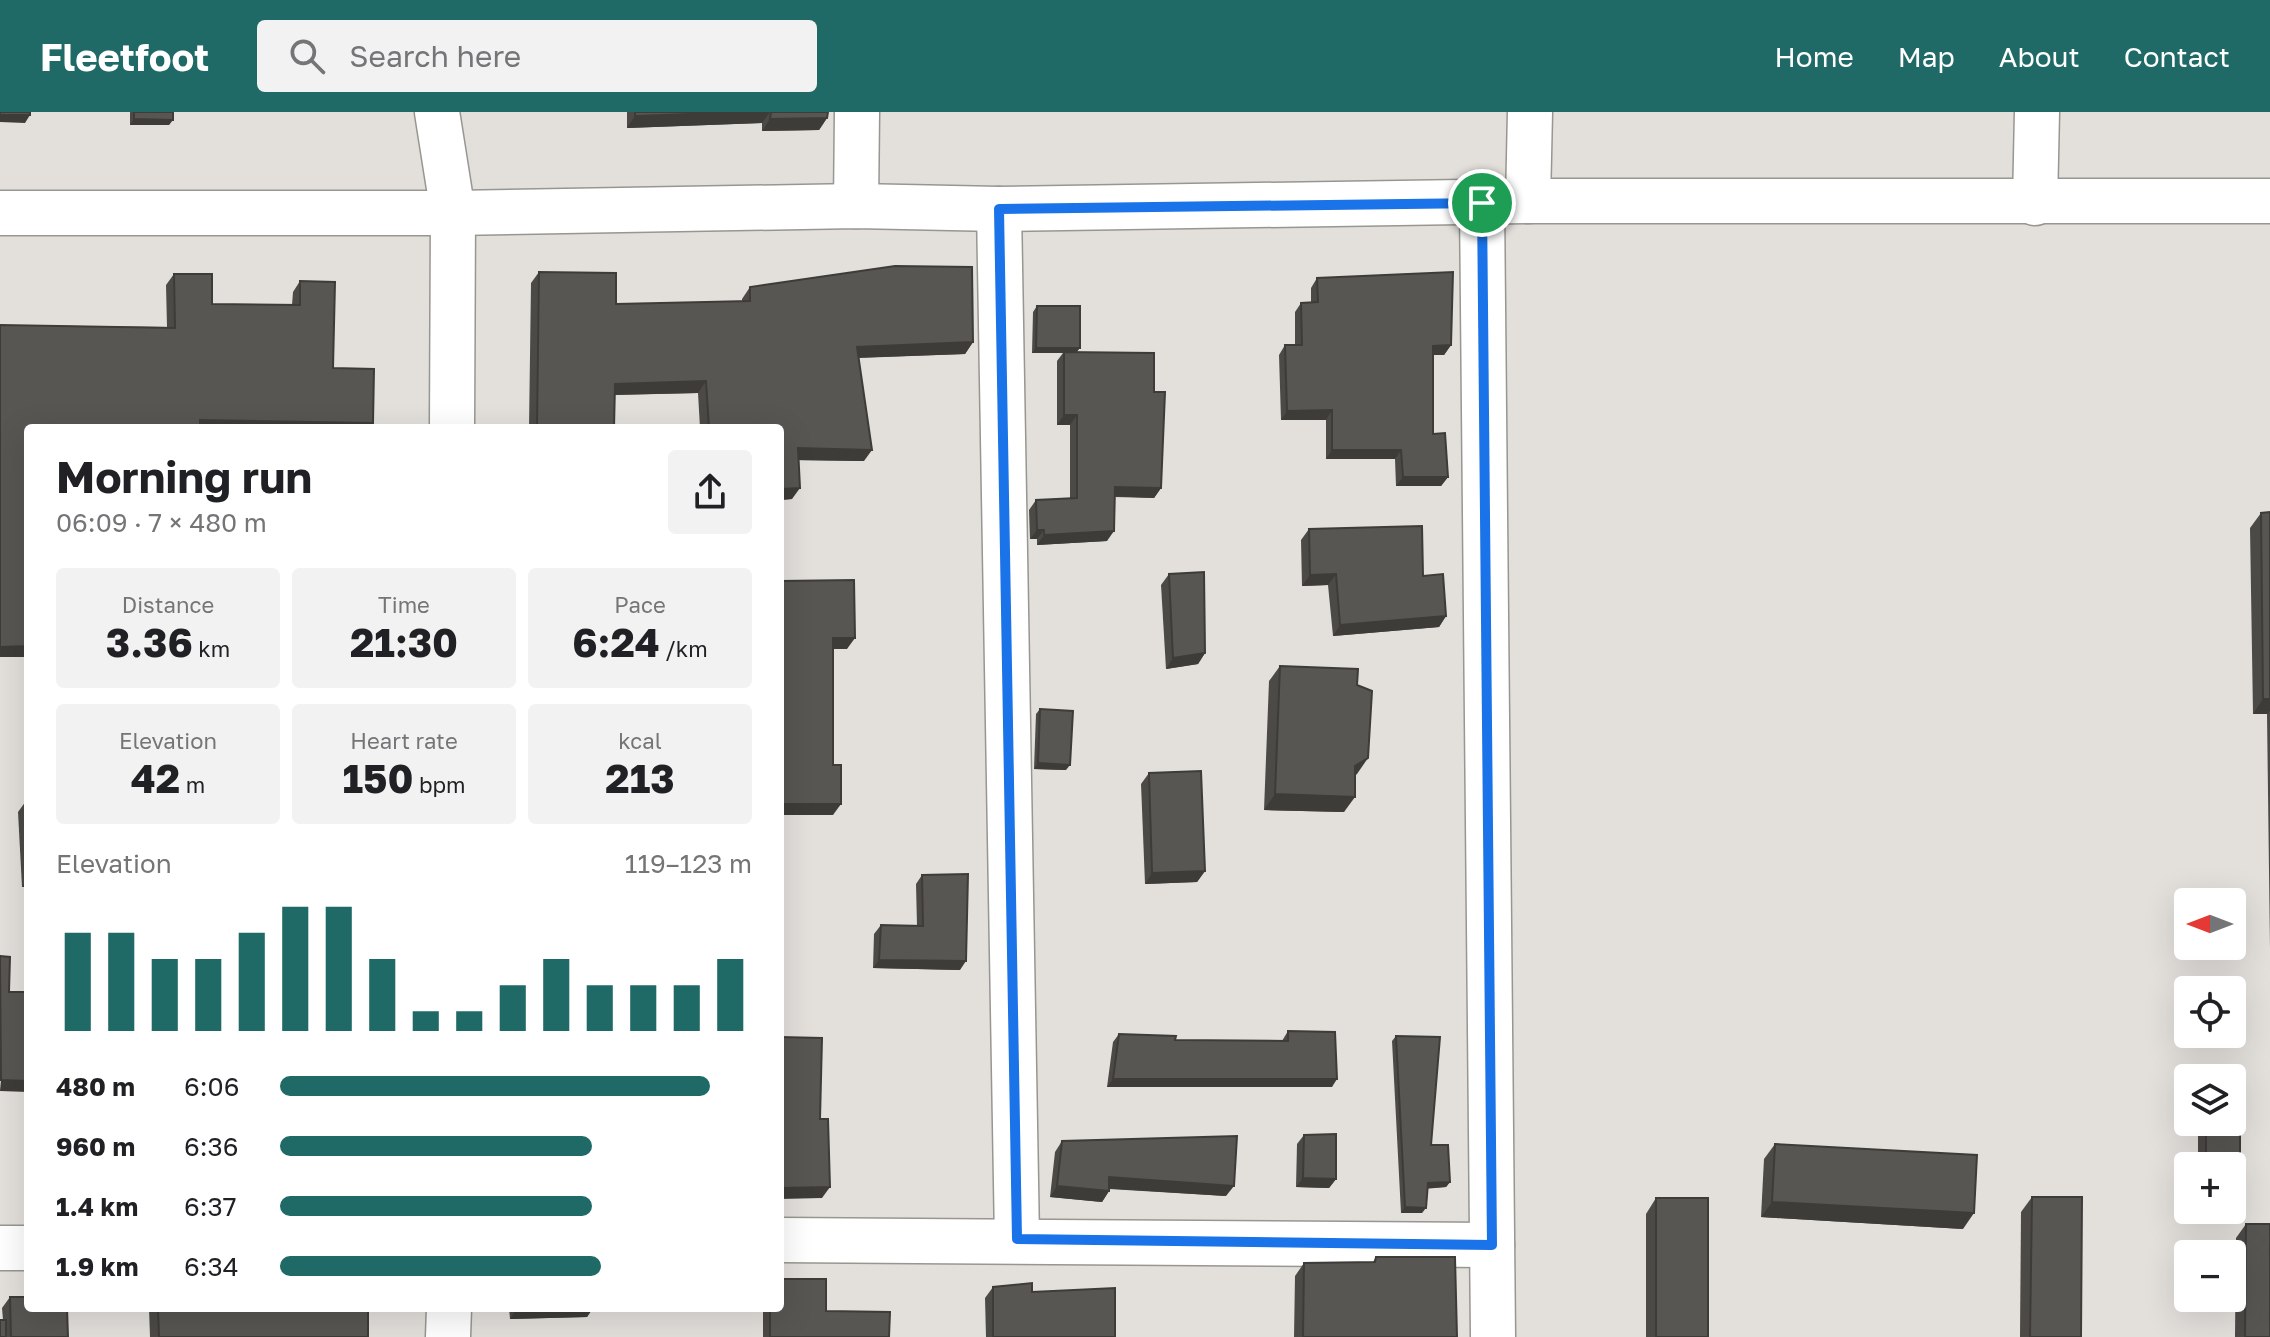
<!DOCTYPE html>
<html lang="en">
<head>
<meta charset="utf-8">
<style>
  :root { --surface:#fff; --page:#f2f2f2; --text:#202124; --muted:#757577; --accent:#1f6a66 }
  body { margin:0; font-family:"Golos Text",sans-serif; background:var(--page); color:var(--text); height:100vh; display:flex; flex-direction:column; font-size:30px; white-space:nowrap }
  * { box-sizing:border-box; margin:0 }
  p { font-size:26px; color:var(--muted) }
  .icon { flex:none; width:44px; height:44px; fill:none; stroke:currentColor; stroke-width:2; stroke-linecap:round; stroke-linejoin:round }
  .map { position:relative; flex:1; overflow:hidden }
  .panel { position:absolute; left:24px; top:312px; width:760px; height:888px; display:flex; flex-direction:column; background:var(--surface); border-radius:8px; box-shadow:0 8px 32px #0002 }
  .panel>* { flex:none }
  .needle { width:52px; rotate:270deg }
  .controls { position:absolute; left:2174px; top:776px; display:grid; gap:16px }
  .controls a { display:grid; place-items:center; width:72px; height:72px; border-radius:8px; background:var(--surface); box-shadow:0 8px 32px #0002; font-size:40px }
  .pin { position:absolute; display:grid; place-items:center; width:68px; height:68px; color:#fff; margin:-34px; border:4px solid #fff; border-radius:50%; box-shadow:0 2px 8px #0007 }
  .round { display:grid; place-items:center; flex:none; width:84px; height:84px; border-radius:8px; background:var(--page) }
  .summary { display:flex; align-items:center; justify-content:space-between; height:136px; padding:0 32px }
  h1 { font-size:44px; font-weight:700; line-height:60px }
  .stats { display:grid; grid-template-columns:repeat(3,1fr); gap:12px; height:136px; padding:8px 32px }
  .stats div { display:grid; align-content:center; border-radius:8px; background:var(--page); text-align:center }
  .stats b { font-size:40px; font-weight:700 }
  .stats small { font-size:22px; font-weight:400 }
  .stats p { font-size:22px }
  .chart { height:224px; padding:16px 32px }
  .chart p { display:flex; justify-content:space-between }
  .chart svg { width:100%; height:144px; margin-top:8px; stroke:var(--accent); stroke-width:6 }
  ul { padding:0 32px; list-style:none; font-size:26px }
  li { display:grid; grid-template-columns:128px 96px 1fr; align-items:center; height:60px }
  li i { height:20px; border-radius:10px; background:var(--accent) }
  header { display:flex; align-items:center; gap:48px; box-sizing:border-box; height:112px; padding:0 40px; background:var(--accent); color:#fff }
  header strong { font-size:38px }
  nav { display:flex; gap:44px; margin-inline-start:auto; font-size:28px }
  .search { width:560px; height:72px; background:var(--page); display:flex; align-items:center; gap:20px; box-sizing:border-box; padding:0 28px; border-radius:8px; color:var(--muted); font-size:30px }
  .map>svg:first-child { display:block }
  .lines { fill:none; stroke-linecap:round; stroke-linejoin:round }
  .minor-casing { stroke:#989691; stroke-width:47 }
  .minor { stroke:#fff; stroke-width:44 }
  .wall { fill:#4c4a47 }
  .shaded-wall { fill:#3e3c39 }
  .building { fill:#585652; stroke:#3e3c39; stroke-width:2 }
  .route-casing { stroke:#fff; stroke-width:16 }
  .route { stroke:#1a73e8; stroke-width:10 }
</style>
</head>
<body>
<header>
<strong>Fleetfoot</strong>
<div class="search"><svg class="icon" aria-label="search" viewBox="0 0 24 24"><circle cx="10" cy="10" r="6"/><path d="M15 15l6 6"/></svg>Search here</div>
<nav><a>Home</a><a>Map</a><a>About</a><a>Contact</a></nav>
</header>
<div class="map">
<svg width="2270" height="1225" viewBox="0 0 2270 1225">
  <rect width="100%" height="100%" fill="#e3e0dc"/>
  <g class="lines">
    <defs>
      <g id="minor">
        <path d="M 437,0 L 453,101 L 452,316"/>
        <path d="M 1528,89 L 1530,0"/>
        <path d="M 1482,91 L 1493,1225"/>
        <path d="M 2035,91 L 2037,0"/>
        <path d="M 856,94 L 857,0"/>
        <path d="M 999,97 L 1017,1127"/>
        <path d="M 0,101 L 453,101 L 856,94 L 999,97 L 1528,89 L 2270,89"/>
        <path d="M 780,1128 L 1492,1133"/>
        <path d="M 0,1136 L 28,1136"/>
        <path d="M 448,1225 L 449,1196"/>
      </g>
    </defs>
    <!-- minor casing -->
    <use href="#minor" class="minor-casing"/>
    <!-- minor -->
    <use href="#minor" class="minor"/>
  </g>
  <!-- wall -->
  <g class="wall">
    <path d="M 130,0 L 173,0 L 169,13 L 130,13 Z"/>
    <path d="M 627,0 L 828,0 L 827,6 L 819,18 L 762,19 L 762,11 L 627,16 Z"/>
    <path d="M 539,160 L 616,192 L 742,189 L 742,187 L 750,175 L 973,230 L 965,242 L 858,246 L 864,349 L 798,348 L 792,387 L 780,388 L 780,316 L 700,316 L 698,281 L 615,283 L 614,316 L 529,316 L 531,171 Z"/>
    <path d="M 174,162 L 212,192 L 292,193 L 293,180 L 300,169 L 333,256 L 28,316 L 28,545 L 0,545 L 0,213 L 167,215 L 166,173 Z"/>
    <path d="M 1317,166 L 1451,233 L 1444,243 L 1433,243 L 1433,322 L 1448,365 L 1441,374 L 1396,374 L 1395,347 L 1326,347 L 1326,308 L 1281,308 L 1279,243 L 1285,233 L 1295,233 L 1295,200 L 1301,191 L 1311,190 L 1311,176 Z"/>
    <path d="M 1037,194 L 1077,240 L 1154,280 L 1161,376 L 1154,386 L 1115,385 L 1107,429 L 1037,433 L 1037,427 L 1030,427 L 1029,398 L 1036,388 L 1070,386 L 1070,313 L 1057,313 L 1057,249 L 1063,241 L 1032,241 L 1033,200 Z"/>
    <path d="M 2270,400 L 2270,836 L 2267,602 L 2253,602 L 2250,416 L 2261,401 Z"/>
    <path d="M 1309,417 L 1423,464 L 1446,504 L 1439,515 L 1333,524 L 1328,473 L 1302,474 L 1301,428 Z"/>
    <path d="M 1169,462 L 1205,541 L 1198,552 L 1166,557 L 1161,473 Z"/>
    <path d="M 1280,554 L 1357,662 L 1355,663 L 1344,700 L 1264,698 L 1269,569 Z"/>
    <path d="M 1040,597 L 1066,658 L 1034,657 L 1036,602 Z"/>
    <path d="M 1149,661 L 1205,759 L 1197,770 L 1145,772 L 1141,672 Z"/>
    <path d="M 26,689 L 28,689 L 28,775 L 22,775 L 18,700 Z"/>
    <path d="M 922,763 L 960,858 L 873,856 L 874,822 L 881,813 L 917,814 L 916,772 Z"/>
    <path d="M 1288,919 L 1332,975 L 1107,975 L 1113,930 L 1119,922 L 1175,928 L 1282,929 Z"/>
    <path d="M 1396,924 L 1431,1033 L 1450,1070 L 1446,1075 L 1428,1076 L 1422,1101 L 1401,1101 L 1392,929 Z"/>
    <path d="M 2198,1010 L 2232,1010 L 2233,1080 L 2232,1054 L 2198,1054 Z"/>
    <path d="M 1304,1023 L 1336,1067 L 1329,1076 L 1296,1075 L 1297,1032 Z"/>
    <path d="M 1062,1029 L 1226,1084 L 1109,1077 L 1109,1079 L 1102,1090 L 1050,1085 L 1055,1040 Z"/>
    <path d="M 1775,1032 L 1963,1117 L 1761,1105 L 1764,1047 Z"/>
    <path d="M 2032,1085 L 2081,1225 L 2020,1225 L 2021,1100 Z"/>
    <path d="M 1656,1086 L 1708,1225 L 1646,1225 L 1646,1102 Z"/>
    <path d="M 2246,1112 L 2270,1225 L 2235,1225 L 2236,1126 Z"/>
    <path d="M 1376,1145 L 1457,1225 L 1294,1225 L 1295,1164 L 1304,1151 L 1373,1150 Z"/>
    <path d="M 993,1175 L 1032,1180 L 1115,1225 L 986,1225 L 985,1186 Z"/>
    <path d="M 10,1185 L 68,1225 L 0,1225 L 3,1208 L 2,1196 Z"/>
    <path d="M 149,1196 L 368,1196 L 368,1225 L 150,1225 Z"/>
    <path d="M 509,1196 L 593,1196 L 587,1205 L 510,1207 Z"/>
    <path d="M 763,1196 L 826,1199 L 889,1225 L 763,1225 Z"/>
  </g>
  <!-- shaded-wall -->
  <g class="shaded-wall">
    <path d="M 747,0 L 770,0 L 762,11 L 627,16 L 635,4 Z"/>
    <path d="M 0,3 L 30,3 L 25,11 L 0,10 Z"/>
    <path d="M 827,6 L 819,18 L 762,19 L 770,7 Z"/>
    <path d="M 134,7 L 173,8 L 169,13 L 130,13 Z"/>
    <path d="M 973,230 L 965,242 L 849,246 L 857,235 Z"/>
    <path d="M 1451,233 L 1444,243 L 1427,243 L 1433,234 Z"/>
    <path d="M 1036,236 L 1080,236 L 1076,241 L 1032,241 Z"/>
    <path d="M 706,269 L 698,281 L 607,283 L 615,272 Z"/>
    <path d="M 1332,298 L 1326,308 L 1281,308 L 1287,299 Z"/>
    <path d="M 1064,303 L 1077,303 L 1070,313 L 1057,313 Z"/>
    <path d="M 200,308 L 373,311 L 369,316 L 195,316 Z"/>
    <path d="M 798,336 L 872,338 L 864,349 L 790,348 Z"/>
    <path d="M 1332,338 L 1401,338 L 1395,347 L 1326,347 Z"/>
    <path d="M 1403,365 L 1448,365 L 1441,374 L 1396,374 Z"/>
    <path d="M 1115,375 L 1161,376 L 1154,386 L 1108,384 Z"/>
    <path d="M 800,376 L 792,387 L 780,388 L 780,377 Z"/>
    <path d="M 1037,418 L 1044,418 L 1037,427 L 1030,427 Z"/>
    <path d="M 1114,419 L 1107,429 L 1037,433 L 1044,423 Z"/>
    <path d="M 1336,462 L 1328,473 L 1302,474 L 1310,463 Z"/>
    <path d="M 1446,504 L 1439,515 L 1333,524 L 1340,513 Z"/>
    <path d="M 833,526 L 855,526 L 847,537 L 825,537 Z"/>
    <path d="M 28,534 L 28,545 L 0,545 L 0,535 Z"/>
    <path d="M 1205,541 L 1198,552 L 1166,557 L 1173,546 Z"/>
    <path d="M 2263,587 L 2270,587 L 2270,599 L 2267,602 L 2253,602 Z"/>
    <path d="M 1368,646 L 1357,662 L 1345,669 L 1355,654 Z"/>
    <path d="M 1038,651 L 1070,653 L 1066,658 L 1034,657 Z"/>
    <path d="M 1275,682 L 1355,685 L 1344,700 L 1264,698 Z"/>
    <path d="M 782,692 L 841,692 L 833,703 L 780,703 Z"/>
    <path d="M 1205,759 L 1197,770 L 1145,772 L 1152,761 Z"/>
    <path d="M 28,767 L 28,775 L 22,775 Z"/>
    <path d="M 879,848 L 966,849 L 960,858 L 873,856 Z"/>
    <path d="M 1113,967 L 1337,967 L 1332,975 L 1107,975 Z"/>
    <path d="M 1,968 L 28,969 L 28,980 L 0,979 Z"/>
    <path d="M 1109,1065 L 1234,1074 L 1226,1084 L 1101,1076 Z"/>
    <path d="M 1303,1066 L 1336,1067 L 1329,1076 L 1296,1075 Z"/>
    <path d="M 2232,1069 L 2240,1069 L 2233,1080 L 2232,1080 Z"/>
    <path d="M 1450,1070 L 1446,1075 L 1424,1077 L 1428,1071 Z"/>
    <path d="M 1057,1074 L 1109,1079 L 1102,1090 L 1050,1085 Z"/>
    <path d="M 830,1075 L 822,1086 L 780,1087 L 780,1076 Z"/>
    <path d="M 1772,1090 L 1974,1101 L 1963,1117 L 1761,1105 Z"/>
    <path d="M 1405,1095 L 1426,1096 L 1422,1101 L 1401,1101 Z"/>
    <path d="M 517,1196 L 593,1196 L 587,1205 L 510,1207 Z"/>
  </g>
  <!-- building -->
  <g class="building">
    <rect x="0" y="0" width="30" height="3"/>
    <path d="M 134,0 L 173,0 L 173,8 L 134,7 Z"/>
    <path d="M 635,0 L 747,0 L 635,4 Z"/>
    <path d="M 771,0 L 828,0 L 827,6 L 770,7 Z"/>
    <path d="M 895,154 L 972,155 L 973,230 L 857,235 L 872,338 L 798,336 L 800,376 L 780,377 L 780,316 L 709,316 L 706,269 L 615,272 L 614,316 L 537,315 L 539,160 L 616,161 L 616,192 L 750,189 L 750,175 Z"/>
    <path d="M 1453,160 L 1451,233 L 1433,234 L 1433,322 L 1445,321 L 1448,365 L 1403,365 L 1401,338 L 1332,338 L 1332,298 L 1287,299 L 1285,233 L 1302,233 L 1301,191 L 1318,190 L 1317,166 Z"/>
    <path d="M 174,162 L 212,162 L 212,192 L 300,193 L 300,169 L 335,170 L 333,256 L 374,257 L 373,311 L 200,308 L 200,316 L 28,316 L 28,534 L 0,535 L 0,213 L 175,216 Z"/>
    <path d="M 1037,194 L 1080,194 L 1080,236 L 1036,236 Z"/>
    <path d="M 1064,240 L 1154,241 L 1154,280 L 1165,280 L 1161,376 L 1115,375 L 1114,419 L 1044,423 L 1044,418 L 1037,418 L 1036,388 L 1077,386 L 1077,303 L 1064,303 Z"/>
    <path d="M 2270,400 L 2270,587 L 2263,587 L 2261,401 Z"/>
    <path d="M 1422,414 L 1423,464 L 1443,462 L 1446,504 L 1340,513 L 1336,462 L 1310,463 L 1309,417 Z"/>
    <path d="M 1204,460 L 1205,541 L 1173,546 L 1169,462 Z"/>
    <path d="M 854,468 L 855,526 L 833,526 L 833,653 L 841,653 L 841,692 L 782,692 L 780,736 L 780,469 Z"/>
    <path d="M 1280,554 L 1358,557 L 1357,573 L 1372,579 L 1368,646 L 1355,654 L 1355,685 L 1275,682 Z"/>
    <path d="M 1040,597 L 1073,599 L 1070,653 L 1038,651 Z"/>
    <path d="M 1201,659 L 1205,759 L 1152,761 L 1149,661 Z"/>
    <path d="M 26,689 L 28,689 L 28,730 Z"/>
    <path d="M 968,762 L 966,849 L 879,848 L 881,813 L 923,814 L 922,763 Z"/>
    <path d="M 0,844 L 10,845 L 9,880 L 28,880 L 28,969 L 1,968 Z"/>
    <path d="M 1288,919 L 1335,920 L 1337,967 L 1113,967 L 1119,922 L 1176,924 L 1175,928 L 1288,929 Z"/>
    <path d="M 1396,924 L 1440,925 L 1431,1033 L 1448,1033 L 1450,1070 L 1428,1071 L 1426,1096 L 1405,1095 Z"/>
    <path d="M 780,925 L 822,926 L 820,1007 L 828,1007 L 830,1075 L 780,1076 Z"/>
    <path d="M 2232,984 L 2240,984 L 2240,1069 L 2232,1069 L 2232,1054 L 2206,1054 L 2206,1010 L 2232,1010 Z"/>
    <path d="M 1336,1022 L 1336,1067 L 1303,1066 L 1304,1023 Z"/>
    <path d="M 1237,1024 L 1234,1074 L 1109,1065 L 1109,1079 L 1057,1074 L 1062,1029 Z"/>
    <path d="M 1775,1032 L 1977,1043 L 1974,1101 L 1772,1090 Z"/>
    <path d="M 2032,1085 L 2082,1085 L 2081,1225 L 2030,1225 Z"/>
    <rect x="1656" y="1086" width="52" height="139"/>
    <path d="M 2246,1112 L 2270,1112 L 2270,1225 L 2245,1225 Z"/>
    <path d="M 1376,1145 L 1455,1145 L 1457,1225 L 1303,1225 L 1304,1151 L 1375,1150 Z"/>
    <path d="M 780,1167 L 826,1167 L 826,1199 L 890,1200 L 889,1225 L 770,1225 L 770,1196 L 780,1196 Z"/>
    <path d="M 1032,1171 L 1032,1180 L 1115,1176 L 1115,1225 L 993,1225 L 993,1175 Z"/>
    <path d="M 10,1185 L 28,1185 L 28,1196 L 67,1196 L 68,1225 L 11,1225 Z"/>
    <path d="M 158,1196 L 368,1196 L 368,1225 L 159,1225 Z"/>
    <rect x="0" y="1208" width="6" height="17"/>
  </g>
  <g class="lines">
    <defs>
      <path id="route" d="M 1482,91 L 1492,1133 L 1017,1127 L 999,97 Z"/>
    </defs>
    <!-- route casing -->
    <use href="#route" class="route-casing"/>
    <!-- route -->
    <use href="#route" class="route"/>
  </g>
</svg>
<div class="controls">
<a><svg class="needle" viewBox="-14 -14 28 28"><path d="M0-13l5 13h-10z" fill="#e53935"/><path d="M0 13l5-13h-10z" fill="#757577"/></svg></a>
<a><svg class="icon" aria-label="locate" viewBox="0 0 24 24"><circle cx="12" cy="12" r="6"/><path d="M12 2v4M12 18v4M2 12h4M18 12h4"/></svg></a>
<a><svg class="icon" aria-label="layers" viewBox="0 0 24 24"><path d="M12 4l9 5-9 5-9-5zM3 14l9 5 9-5"/></svg></a>
<a>+</a>
<a>−</a>
</div>
<div class="pin" style="left:1482px;top:91px;background:#1e9e55"><svg class="icon" aria-label="arrive" viewBox="0 0 24 24"><path d="M6 21V4h12l-3 4 3 4H6"/></svg></div>
<section class="panel">
<div class="summary"><div><h1>Morning run</h1><p>06:09 · 7 × 480 m</p></div><a class="round"><svg class="icon" aria-label="share" viewBox="0 0 24 24"><path d="M12 15V3M7 8l5-5 5 5M5 13v7h14v-7"/></svg></a></div>
<div class="stats">
<div><p>Distance</p><b>3.36<small> km</small></b></div>
<div><p>Time</p><b>21:30</b></div>
<div><p>Pace</p><b>6:24<small> /km</small></b></div>
</div>
<div class="stats">
<div><p>Elevation</p><b>42<small> m</small></b></div>
<div><p>Heart rate</p><b>150<small> bpm</small></b></div>
<div><p>kcal</p><b>213</b></div>
</div>
<div class="chart"><p><span>Elevation</span>119–123 m</p>
<svg viewBox="0 0 160 44" preserveAspectRatio="none"><path d="M5 44V14M15 44V14M25 44V22M35 44V22M45 44V14M55 44V6M65 44V6M75 44V22M85 44V38M95 44V38M105 44V30M115 44V22M125 44V30M135 44V30M145 44V30M155 44V22"/></svg>
</div>
<ul>
<li><b>480 m</b>6:06<i style="width:91%"></i></li>
<li><b>960 m</b>6:36<i style="width:66%"></i></li>
<li><b>1.4 km</b>6:37<i style="width:66%"></i></li>
<li><b>1.9 km</b>6:34<i style="width:68%"></i></li>
</ul>
</section>
</div>
</body>
</html>
